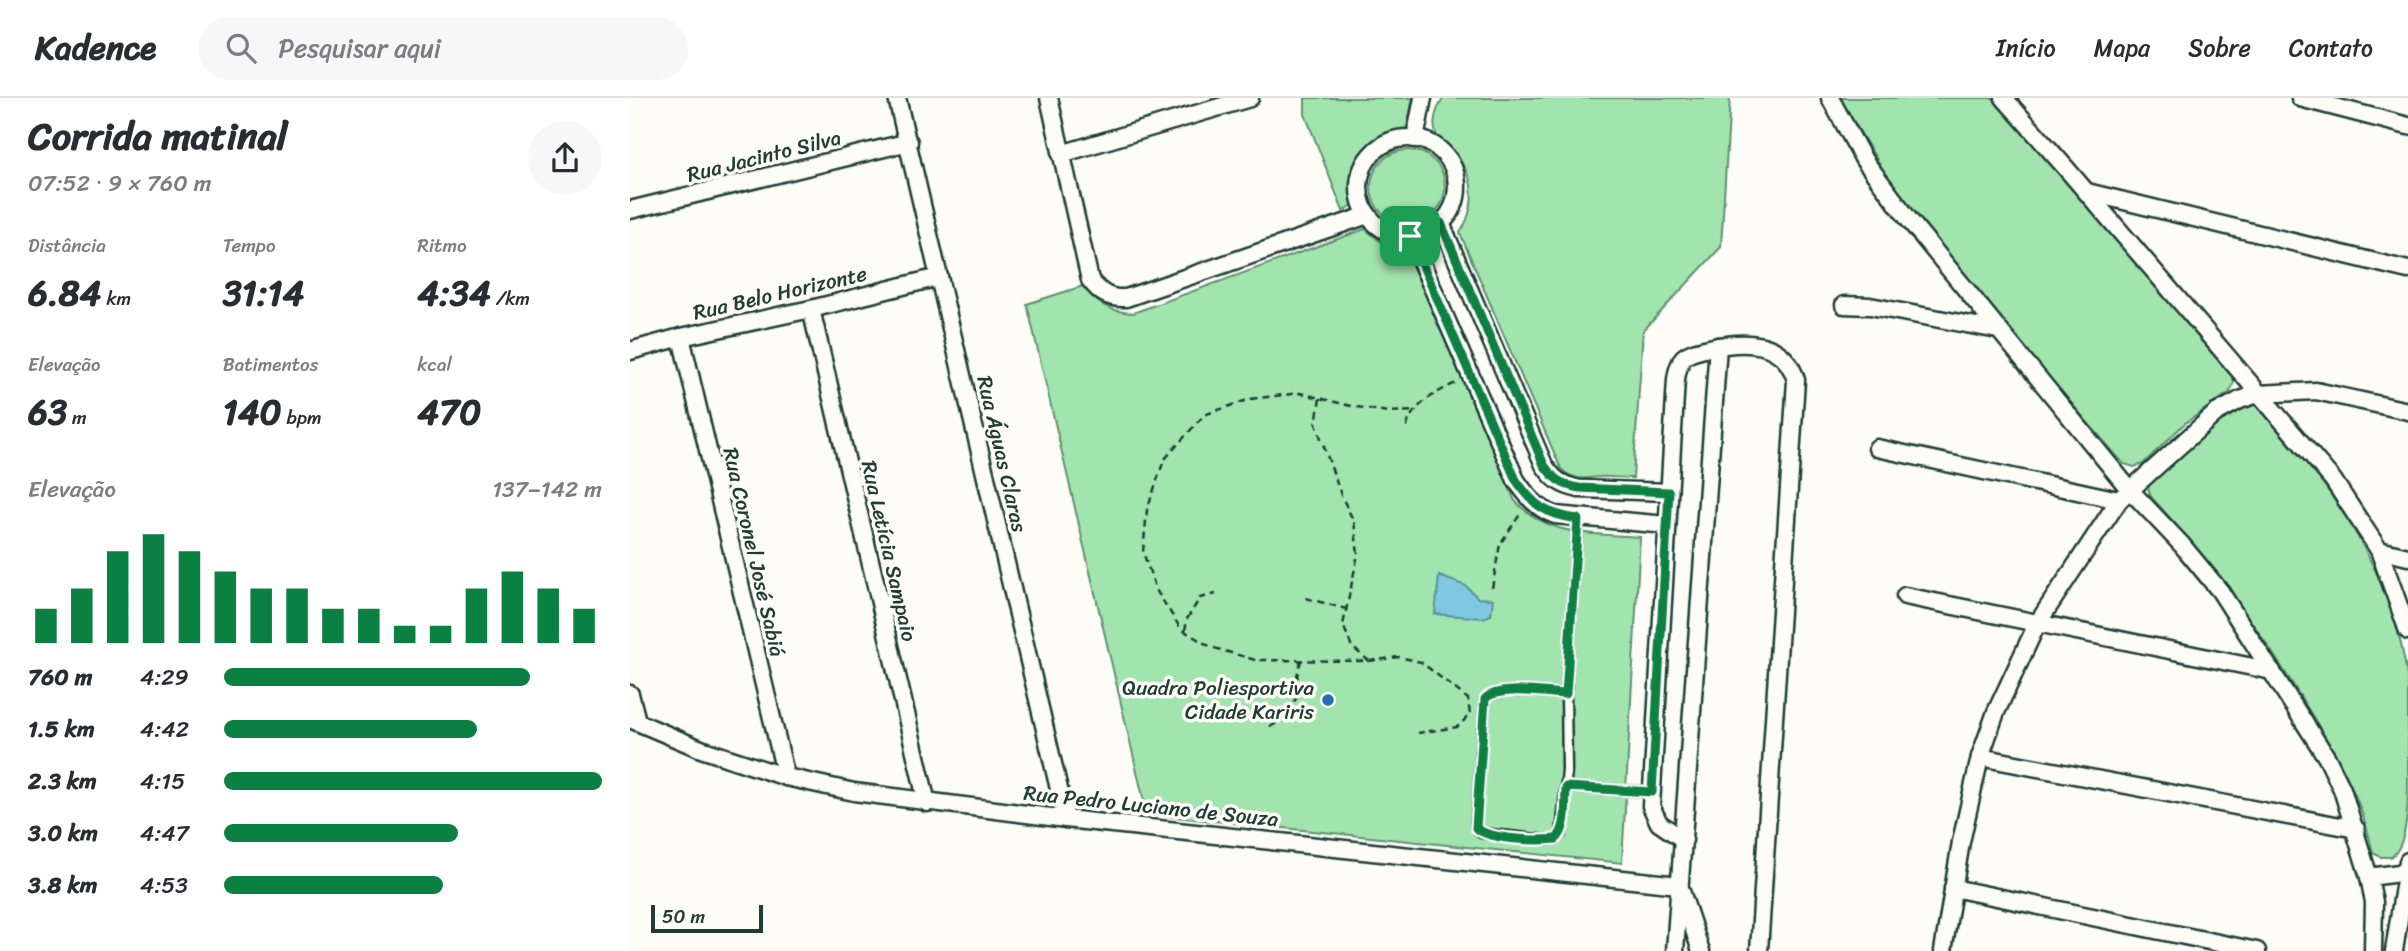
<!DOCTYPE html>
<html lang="pt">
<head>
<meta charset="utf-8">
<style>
  :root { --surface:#fff; --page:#f7f7f7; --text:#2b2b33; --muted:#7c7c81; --line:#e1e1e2; --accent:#0b8043 }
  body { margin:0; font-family:Sriracha,sans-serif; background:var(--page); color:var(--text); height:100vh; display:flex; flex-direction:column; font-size:26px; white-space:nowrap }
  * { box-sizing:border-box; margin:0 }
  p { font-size:23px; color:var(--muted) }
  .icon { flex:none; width:38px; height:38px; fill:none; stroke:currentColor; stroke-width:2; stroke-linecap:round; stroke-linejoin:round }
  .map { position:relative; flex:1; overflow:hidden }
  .drawer { display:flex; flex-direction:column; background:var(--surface); width:630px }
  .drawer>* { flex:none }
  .scale { position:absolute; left:21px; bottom:18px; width:112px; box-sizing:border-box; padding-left:7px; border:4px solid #1f3d34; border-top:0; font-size:19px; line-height:24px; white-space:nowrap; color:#1f3d34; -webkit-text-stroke:5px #fdfcf7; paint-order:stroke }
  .pin { position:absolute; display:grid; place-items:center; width:60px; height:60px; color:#fff; margin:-30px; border-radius:14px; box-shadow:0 4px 10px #0006 }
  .round { display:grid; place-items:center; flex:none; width:74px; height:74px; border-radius:37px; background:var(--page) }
  .summary { display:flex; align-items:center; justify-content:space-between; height:119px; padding:0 28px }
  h1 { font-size:38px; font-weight:800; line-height:52px }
  .metrics { display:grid; grid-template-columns:repeat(3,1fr); gap:10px; height:119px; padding:7px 28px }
  .metrics div { display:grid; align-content:center }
  .metrics b { font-size:35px; font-weight:800 }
  .metrics small { font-size:19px; font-weight:400 }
  .metrics p { font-size:19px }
  .chart { height:196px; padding:14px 28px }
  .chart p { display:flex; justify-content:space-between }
  .chart svg { width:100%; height:126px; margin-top:7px; stroke:var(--accent); stroke-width:6 }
  ul { padding:0 28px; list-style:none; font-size:23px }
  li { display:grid; grid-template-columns:112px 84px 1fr; align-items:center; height:52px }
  li i { height:18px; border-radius:9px; background:var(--accent) }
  header { display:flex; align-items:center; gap:42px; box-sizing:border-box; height:98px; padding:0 35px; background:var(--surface); border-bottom:2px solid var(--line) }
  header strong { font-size:33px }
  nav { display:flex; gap:38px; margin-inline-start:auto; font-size:24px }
  .search { width:490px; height:63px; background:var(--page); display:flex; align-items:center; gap:18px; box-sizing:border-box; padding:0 24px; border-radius:38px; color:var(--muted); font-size:26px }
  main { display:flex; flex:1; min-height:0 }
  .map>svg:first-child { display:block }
  .green { fill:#a2e4ae; stroke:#609071; stroke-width:2 }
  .water { fill:#7fc8e0; stroke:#59909b; stroke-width:2 }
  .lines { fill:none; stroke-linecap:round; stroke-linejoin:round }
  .service-casing { stroke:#1f3d34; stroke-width:13 }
  .minor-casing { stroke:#1f3d34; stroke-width:21 }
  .path { stroke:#1f3d34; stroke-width:2.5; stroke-dasharray:7 5; stroke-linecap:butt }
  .service { stroke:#fdfcf7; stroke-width:8 }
  .minor { stroke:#fdfcf7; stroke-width:16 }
  .route-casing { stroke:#fff; stroke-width:14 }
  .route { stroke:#0b8043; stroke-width:9 }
  .poi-dot { fill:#1f6fb2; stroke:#fdfcf7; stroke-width:2.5 }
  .labels { text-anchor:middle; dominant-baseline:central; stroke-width:7; stroke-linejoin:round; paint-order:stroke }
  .street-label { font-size:21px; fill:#1f3d34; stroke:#fdfcf7 }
  .poi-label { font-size:21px; fill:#1f3d34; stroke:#fdfcf7; text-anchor:end }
</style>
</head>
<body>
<header>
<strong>Kadence</strong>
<div class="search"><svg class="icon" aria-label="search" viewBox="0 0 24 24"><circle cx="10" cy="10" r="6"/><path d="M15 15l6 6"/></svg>Pesquisar aqui</div>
<nav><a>Início</a><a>Mapa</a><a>Sobre</a><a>Contato</a></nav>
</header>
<main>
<section class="drawer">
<div class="summary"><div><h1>Corrida matinal</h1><p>07:52 · 9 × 760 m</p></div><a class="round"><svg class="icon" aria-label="share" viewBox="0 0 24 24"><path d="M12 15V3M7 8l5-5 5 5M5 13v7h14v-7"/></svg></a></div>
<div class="metrics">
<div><p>Distância</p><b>6.84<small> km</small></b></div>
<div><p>Tempo</p><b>31:14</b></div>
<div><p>Ritmo</p><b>4:34<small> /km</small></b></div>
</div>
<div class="metrics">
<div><p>Elevação</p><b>63<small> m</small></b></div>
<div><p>Batimentos</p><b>140<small> bpm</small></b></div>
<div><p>kcal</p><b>470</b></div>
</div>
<div class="chart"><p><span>Elevação</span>137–142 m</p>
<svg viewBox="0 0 160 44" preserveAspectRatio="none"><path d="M5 44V32M15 44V25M25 44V12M35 44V6M45 44V12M55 44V19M65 44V25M75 44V25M85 44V32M95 44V32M105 44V38M115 44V38M125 44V25M135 44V19M145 44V25M155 44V32"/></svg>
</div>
<ul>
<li><b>760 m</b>4:29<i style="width:81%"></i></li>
<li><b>1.5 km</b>4:42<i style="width:67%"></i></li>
<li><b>2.3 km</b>4:15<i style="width:100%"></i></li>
<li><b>3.0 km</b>4:47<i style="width:62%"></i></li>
<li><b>3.8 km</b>4:53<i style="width:58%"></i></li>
</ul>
</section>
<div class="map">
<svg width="1778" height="853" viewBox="0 0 1778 853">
  <rect width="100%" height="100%" fill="#fdfcf7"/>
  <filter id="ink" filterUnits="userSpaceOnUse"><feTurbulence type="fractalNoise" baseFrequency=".0143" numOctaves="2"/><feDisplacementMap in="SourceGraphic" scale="14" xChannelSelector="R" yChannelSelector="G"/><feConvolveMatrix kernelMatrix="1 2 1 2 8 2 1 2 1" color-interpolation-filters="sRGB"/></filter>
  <g filter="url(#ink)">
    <!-- green -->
    <g class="green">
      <path d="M 675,0 L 783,0 L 776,32 C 739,40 718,69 723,107 L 713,113 L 675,16 Z"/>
      <path d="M 814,0 L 1100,0 L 1091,149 L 1013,233 L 1003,380 C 992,380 979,378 968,379 C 953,381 943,382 931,371 L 830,135 C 844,113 847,86 831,64 C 825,56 817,52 811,45 C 800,31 804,13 814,0 Z"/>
      <path d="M 1209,0 L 1363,0 L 1602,274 L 1604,284 L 1600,294 L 1554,326 L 1513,366 L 1504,369 L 1494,366 L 1357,209 L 1267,94 Z"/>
      <circle cx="778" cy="89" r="37"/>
      <path d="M 735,131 L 754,146 L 777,155 L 885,403 C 920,440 963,435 1010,439 L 992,765 L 517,716 L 397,206 L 453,188 C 466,206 481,214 503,215 Z"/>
      <path d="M 1625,305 L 1634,309 C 1703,396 1762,468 1778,583 C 1778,616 1778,651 1778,684 C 1778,704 1778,748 1761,759 L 1751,759 L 1743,755 C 1732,699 1705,654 1675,606 C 1630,532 1582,464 1523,401 C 1520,397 1517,392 1519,386 C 1523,374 1600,310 1614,306 C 1617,305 1621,305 1625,305 Z"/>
    </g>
    <!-- water -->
    <path class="water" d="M 809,478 L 836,488 L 848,500 L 863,501 L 861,517 L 853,520 L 805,516 Z"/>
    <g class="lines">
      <defs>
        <g id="service">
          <path d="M 936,596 C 917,595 866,587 855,601 L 846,723 L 846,730 L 851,735 L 917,742 L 926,741 L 931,736 L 937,672 L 936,596 L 948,421"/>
          <path d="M 936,689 L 1022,694"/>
        </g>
        <g id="minor">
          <path d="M 267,0 L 436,721"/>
          <path d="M 419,0 L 460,182 C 470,195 479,201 496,200 L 738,117"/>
          <path d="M 1200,0 L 1234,62 L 1280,123 L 1499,391 L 1552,447 L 1590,493 L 1697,660 L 1712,691 L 1739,779 L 1744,804 L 1743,853"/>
          <path d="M 1374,0 L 1435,69 L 1703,382 L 1749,452 L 1778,533"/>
          <path d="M 1670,0 L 1778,28"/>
          <circle cx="778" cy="89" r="49"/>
          <path d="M 785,41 L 793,0"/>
          <path d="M 431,56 L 620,0"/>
          <path d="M 1457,94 L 1778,172"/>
          <path d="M 0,112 L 279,44"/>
          <path d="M 811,125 L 914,367 C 924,382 931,387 949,391 L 1039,394"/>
          <path d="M 780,138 L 886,382 C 897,398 906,410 925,417 L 1037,427"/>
          <path d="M 1214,207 L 1240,208 L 1368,232"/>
          <path d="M 181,211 L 297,705"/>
          <path d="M 51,239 L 156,679"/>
          <path d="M 0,253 L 51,239 L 181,211 L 309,179"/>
          <path d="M 1247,350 L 1489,402"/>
          <path d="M 1749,452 L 1778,459"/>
          <path d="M 1275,498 L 1642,573"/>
          <path d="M 0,596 L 7,623"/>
          <path d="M 0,621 L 71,651 L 156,679 L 224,694 L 436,721 L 1049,787 L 1071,853"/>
          <path d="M 1350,659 L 1726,731"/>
          <path d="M 1054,742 L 1029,725 L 1021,708 L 1046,281 C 1047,274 1049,266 1053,260 C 1059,254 1070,252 1079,250 C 1114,242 1154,241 1166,282 L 1129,853"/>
          <path d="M 1739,779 L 1777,774"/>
          <path d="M 1323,790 L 1627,853"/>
          <path d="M 1045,853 L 1088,248"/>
          <path d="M 1313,853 L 1331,744 L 1350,659 L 1366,614 L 1407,526 L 1489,402 L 1586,315 L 1610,302 L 1628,296 L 1686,293 L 1778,313"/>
          <path d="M 1764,853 L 1778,763"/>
        </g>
      </defs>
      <!-- service casing -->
      <use href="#service" class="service-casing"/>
      <!-- minor casing -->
      <use href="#minor" class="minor-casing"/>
      <!-- path -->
      <g class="path">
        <path d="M 690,300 L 686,326 L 711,397 L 724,424 L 728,456 L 713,527 L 722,549 L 739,563 L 625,562 L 581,549 L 551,531 L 526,492 L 513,454 L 517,412 L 534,362 L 574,317 L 620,301 L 670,295 L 721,308 L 758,314 L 787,313"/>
        <path d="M 777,329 C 780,308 810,292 828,284"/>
        <path d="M 862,490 L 870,446 L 891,415"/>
        <path d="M 676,500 L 716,511"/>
        <path d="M 555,533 L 557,521 L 570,500 L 586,496"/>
        <path d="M 671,562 L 667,578 L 671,593 L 678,598"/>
        <path d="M 739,563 L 769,559 L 791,564 L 838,601 L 840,617 L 827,629 L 788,635"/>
        <path d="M 640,629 L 652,622 L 671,593"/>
      </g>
      <!-- service -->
      <use href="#service" class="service"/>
      <!-- minor -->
      <use href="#minor" class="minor"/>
    </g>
  </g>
  <g class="lines" filter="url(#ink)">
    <defs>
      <path id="route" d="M 811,125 L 914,367 C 924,381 931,387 949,390 L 1039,394 L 1022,694 L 936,689 C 935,704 938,731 926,741 C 907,743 860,742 846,730 L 855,601 C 866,587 917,595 936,596 L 948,421 C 915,416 905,409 886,382 L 780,138 Z"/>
    </defs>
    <!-- route casing -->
    <use href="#route" class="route-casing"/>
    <!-- route -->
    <use href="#route" class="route"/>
  </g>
  <!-- markers -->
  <circle class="poi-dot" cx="698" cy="602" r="7"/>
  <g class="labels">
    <!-- street labels -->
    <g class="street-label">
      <text transform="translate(134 58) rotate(-14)">Rua Jacinto Silva</text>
      <text transform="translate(150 195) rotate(-13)">Rua Belo Horizonte</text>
      <text transform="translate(372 356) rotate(77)">Rua Águas Claras</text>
      <text transform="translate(259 453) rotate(77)">Rua Letícia Sampaio</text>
      <text transform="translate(124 454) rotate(77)">Rua Coronel José Sabiá</text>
      <text transform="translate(521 708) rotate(6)">Rua Pedro Luciano de Souza</text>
    </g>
    <!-- poi labels -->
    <g class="poi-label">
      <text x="684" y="590">Quadra Poliesportiva<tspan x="684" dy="24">Cidade Kariris</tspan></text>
    </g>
  </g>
</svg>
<div class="scale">50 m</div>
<div class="pin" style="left:780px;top:138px;background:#1e9e55"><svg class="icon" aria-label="arrive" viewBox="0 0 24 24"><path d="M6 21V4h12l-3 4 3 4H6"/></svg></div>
</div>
</main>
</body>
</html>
